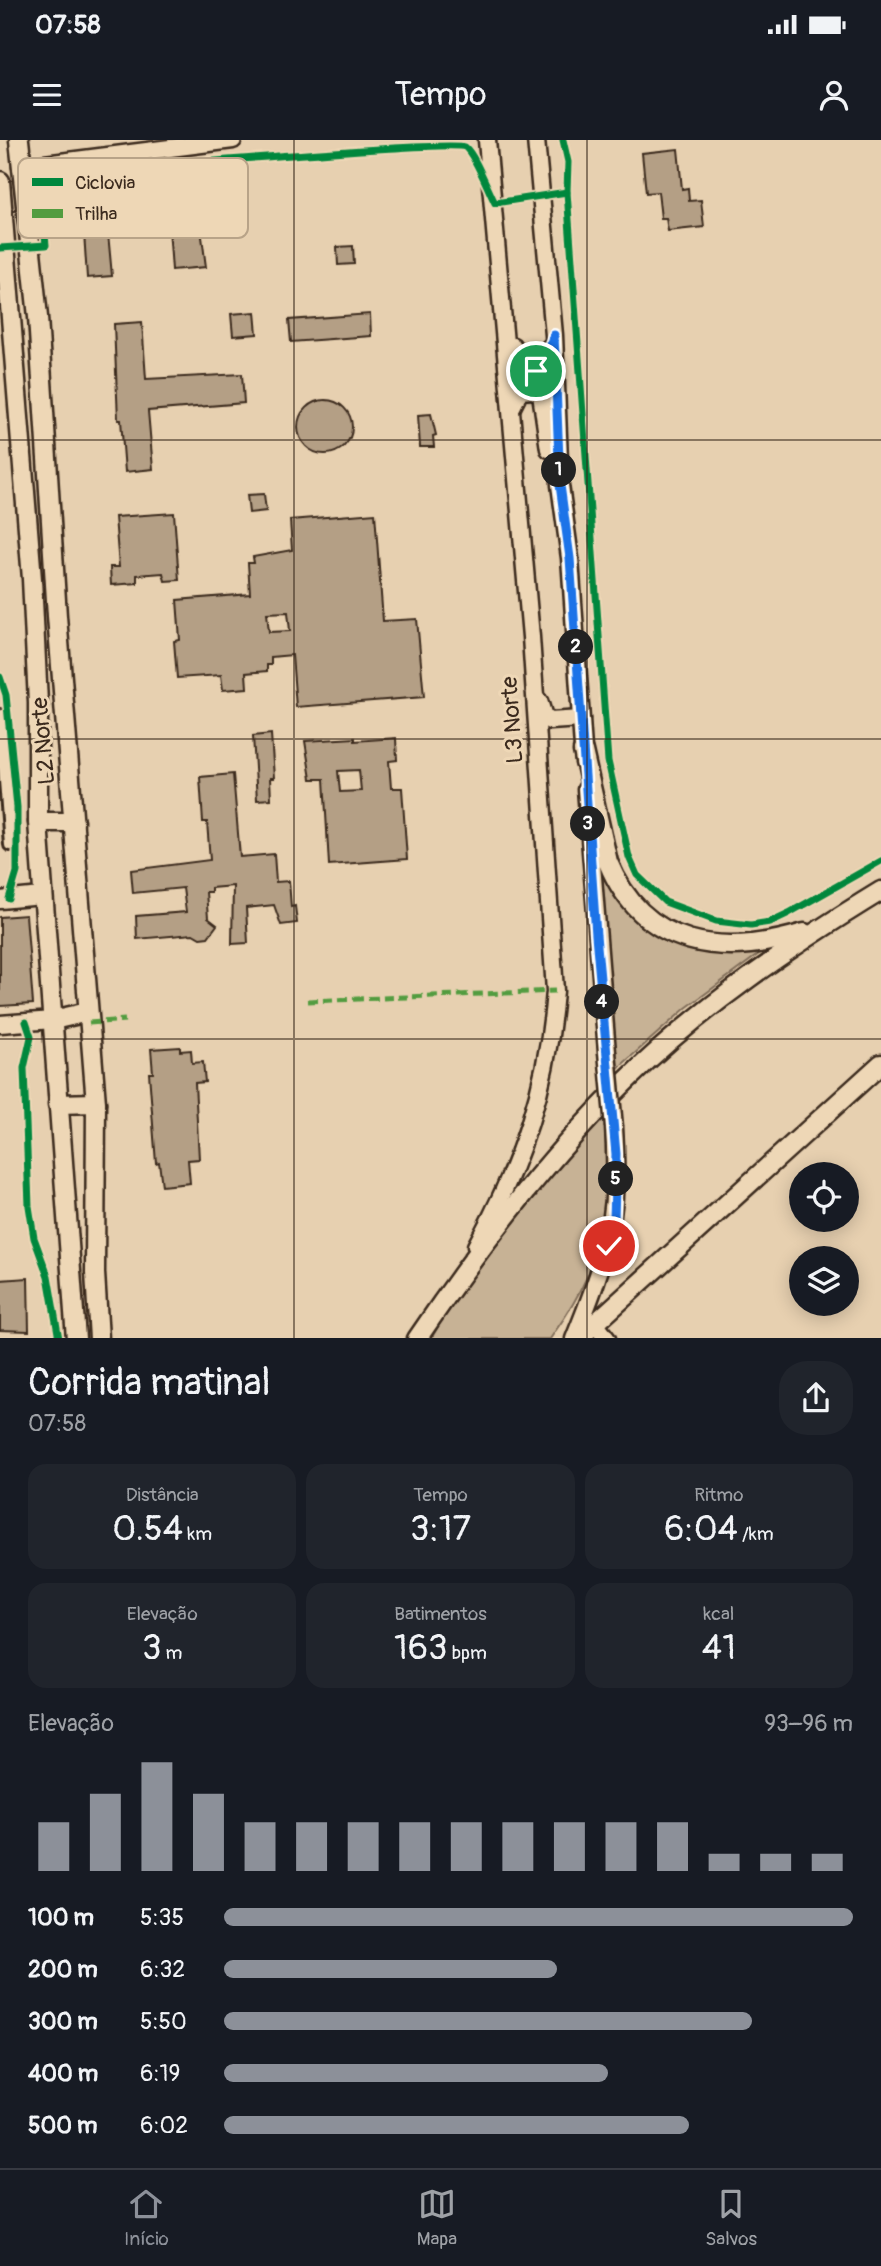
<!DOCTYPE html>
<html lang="pt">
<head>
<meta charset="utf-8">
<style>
  :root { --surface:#171b24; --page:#20242c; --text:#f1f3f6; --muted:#9ea1a6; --line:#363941; --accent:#8c9099 }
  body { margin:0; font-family:Pangolin,sans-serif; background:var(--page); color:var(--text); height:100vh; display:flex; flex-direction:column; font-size:26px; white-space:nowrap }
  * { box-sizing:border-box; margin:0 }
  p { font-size:23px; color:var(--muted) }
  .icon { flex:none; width:38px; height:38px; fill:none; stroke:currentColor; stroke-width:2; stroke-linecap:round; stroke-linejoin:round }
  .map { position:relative; height:1198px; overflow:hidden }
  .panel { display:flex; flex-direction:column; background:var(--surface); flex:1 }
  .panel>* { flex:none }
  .buttons { position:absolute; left:789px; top:1022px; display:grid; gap:14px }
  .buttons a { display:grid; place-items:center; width:70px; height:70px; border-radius:50%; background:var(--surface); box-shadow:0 4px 18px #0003; font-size:35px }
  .pin { position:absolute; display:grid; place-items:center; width:60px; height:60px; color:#fff; margin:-30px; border:4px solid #fff; border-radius:50%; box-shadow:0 2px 7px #0007 }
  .km { position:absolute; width:35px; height:35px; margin:-18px; border-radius:50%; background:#222; color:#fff; font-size:19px; line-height:35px; text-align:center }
  .round { display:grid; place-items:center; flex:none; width:74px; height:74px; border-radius:28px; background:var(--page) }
  .headline { display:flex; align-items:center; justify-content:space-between; height:119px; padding:0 28px }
  h1 { font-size:38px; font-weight:600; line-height:52px }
  .metrics { display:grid; grid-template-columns:repeat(3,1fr); gap:10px; height:119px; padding:7px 28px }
  .metrics div { display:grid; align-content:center; border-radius:18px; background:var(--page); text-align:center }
  .metrics b { font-size:35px; font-weight:600 }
  .metrics small { font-size:19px; font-weight:400 }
  .metrics p { font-size:19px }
  .chart { height:196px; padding:14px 28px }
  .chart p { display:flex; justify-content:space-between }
  .chart svg { width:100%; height:126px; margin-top:7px; stroke:var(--accent); stroke-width:6 }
  ul { padding:0 28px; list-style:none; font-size:23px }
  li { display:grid; grid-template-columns:112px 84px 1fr; align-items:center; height:52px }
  li i { height:18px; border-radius:9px; background:var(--accent) }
  .status { display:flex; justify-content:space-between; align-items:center; height:49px; padding:0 35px; background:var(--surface); direction:ltr }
  .status svg { height:19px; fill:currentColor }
  header { display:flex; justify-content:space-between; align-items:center; height:91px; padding:0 28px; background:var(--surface); font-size:32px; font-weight:600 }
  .dock { display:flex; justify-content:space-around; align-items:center; height:98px; border-top:2px solid var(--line); background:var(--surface); font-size:19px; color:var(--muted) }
  .dock a { display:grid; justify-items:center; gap:4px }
  .dock .active { color:var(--accent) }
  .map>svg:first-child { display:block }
  .green { fill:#c7b295; stroke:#816e5a; stroke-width:2 }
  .building { fill:#b49f85; stroke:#3b2a1e; stroke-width:2; fill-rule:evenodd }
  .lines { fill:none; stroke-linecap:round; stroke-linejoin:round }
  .street-casing { stroke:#3b2a1e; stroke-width:16 }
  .secondary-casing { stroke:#3b2a1e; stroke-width:21 }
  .primary-casing { stroke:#3b2a1e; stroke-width:23 }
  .street { stroke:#eed7b6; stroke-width:10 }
  .secondary { stroke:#eed7b6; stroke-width:16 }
  .primary { stroke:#eed7b6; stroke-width:18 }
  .secondary-bridge-casing { stroke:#3b2a1e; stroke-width:21; stroke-linecap:butt }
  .secondary-bridge { stroke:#eed7b6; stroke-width:16 }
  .quiet { stroke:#529c3f; stroke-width:5; stroke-dasharray:10 5; stroke-linecap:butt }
  .cycleway-casing { stroke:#eed7b6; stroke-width:11 }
  .cycleway { stroke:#00873e; stroke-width:7 }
  .route-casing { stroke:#fff; stroke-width:14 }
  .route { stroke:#1a73e8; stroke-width:9 }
  .grid { fill:none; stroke:#3b2a1e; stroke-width:2; stroke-opacity:0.55 }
  .labels { text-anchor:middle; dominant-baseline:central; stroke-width:6; stroke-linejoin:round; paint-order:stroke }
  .street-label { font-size:23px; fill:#3b2a1e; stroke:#eed7b6 }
  .key { fill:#eed7b6; stroke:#b8a388; stroke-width:2 }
  .key-label { font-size:19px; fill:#3b2a1e }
</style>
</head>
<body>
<div class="status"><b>07:58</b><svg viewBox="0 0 49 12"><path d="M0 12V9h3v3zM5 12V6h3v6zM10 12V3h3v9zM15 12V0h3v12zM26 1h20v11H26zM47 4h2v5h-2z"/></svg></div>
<header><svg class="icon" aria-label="menu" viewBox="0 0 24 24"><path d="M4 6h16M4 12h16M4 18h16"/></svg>Tempo<svg class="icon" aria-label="person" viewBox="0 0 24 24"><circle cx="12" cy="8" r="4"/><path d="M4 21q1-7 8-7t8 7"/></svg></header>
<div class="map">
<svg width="881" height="1199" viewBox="0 0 881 1199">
  <rect width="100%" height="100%" fill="#e7d0b0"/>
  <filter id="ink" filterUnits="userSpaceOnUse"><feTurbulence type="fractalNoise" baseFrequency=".0143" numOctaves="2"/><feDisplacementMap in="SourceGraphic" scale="14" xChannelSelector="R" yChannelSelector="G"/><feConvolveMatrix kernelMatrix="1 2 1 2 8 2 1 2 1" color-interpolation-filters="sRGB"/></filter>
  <g filter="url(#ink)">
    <!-- green -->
    <g class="green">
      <path d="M 600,727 L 615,751 L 669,796 L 771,805 L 686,868 L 616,930 Z"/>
      <path d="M 604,968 C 609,1062 611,1113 554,1193 L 550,1199 L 431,1199 C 477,1113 542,1042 604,968 Z"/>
    </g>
    <!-- building -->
    <g class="building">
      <path d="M 678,9 L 682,49 L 688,48 L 689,61 L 701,60 L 704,87 L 668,91 L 666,78 L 661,78 L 658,52 L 646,53 L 642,13 Z"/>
      <path d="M 196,51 L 206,127 L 172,130 L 169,88 L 108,93 L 112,136 L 87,138 L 82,62 Z"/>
      <path d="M 353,106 L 354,124 L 338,125 L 337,107 Z"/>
      <path d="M 255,172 L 257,194 L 233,196 L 231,174 Z"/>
      <path d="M 370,174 L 371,196 L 291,202 L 289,180 Z"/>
      <path d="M 142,182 L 146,239 L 242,234 L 244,263 L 148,271 L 153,329 L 125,332 L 121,280 L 118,280 L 114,184 Z"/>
      <circle cx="325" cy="287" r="27"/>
      <path d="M 431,274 L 436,295 L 433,296 L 434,307 L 420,307 L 418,275 Z"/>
      <path d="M 264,354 L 266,371 L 249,373 L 247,355 Z"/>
      <path d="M 174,373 L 179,440 L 165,441 L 163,433 L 137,435 L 137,443 L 111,445 L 110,427 L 119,427 L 115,377 Z"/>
      <path d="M 375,373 L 383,481 L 417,479 L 424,557 L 296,567 L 292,515 L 271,517 L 271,525 L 267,525 L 267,531 L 246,533 L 247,548 L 223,550 L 221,535 L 177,538 L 174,501 L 180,500 L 177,460 L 250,454 L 248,423 L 254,423 L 253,417 L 292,410 L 290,380 ZM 288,472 L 290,491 L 269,492 L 267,473 Z"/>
      <path d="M 271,594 L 274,638 L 270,638 L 271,659 L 257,660 L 253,596 Z"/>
      <path d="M 355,598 L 355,601 L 396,598 L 397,620 L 389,621 L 391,648 L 402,648 L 407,719 L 329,725 L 324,639 L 311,639 L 305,601 ZM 359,630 L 361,651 L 340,652 L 338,631 Z"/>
      <path d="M 233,634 L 240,717 L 274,714 L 276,742 L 289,741 L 291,767 L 295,766 L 297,783 L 281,785 L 274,765 L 246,768 L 248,803 L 232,804 L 233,746 L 211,748 L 211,752 L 206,752 L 208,778 L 217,785 L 208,797 L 200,798 L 193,794 L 137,799 L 136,776 L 186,772 L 183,748 L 133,753 L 131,730 L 210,720 L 207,682 L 203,682 L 200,637 Z"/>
      <path d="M 26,775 L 33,864 L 0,866 L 0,777 Z"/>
      <path d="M 180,907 L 180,911 L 191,910 L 192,923 L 203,922 L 205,942 L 195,943 L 199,1019 L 188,1020 L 190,1043 L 162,1046 L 159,1022 L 156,1023 L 149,933 L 153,933 L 151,909 Z"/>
      <path d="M 28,1138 L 29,1191 L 0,1190 L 0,1140 Z"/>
    </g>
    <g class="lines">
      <defs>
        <path id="street" d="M 0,575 L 10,705"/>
        <g id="secondary">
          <path d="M 536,0 L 554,195 L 560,345 L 570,418 L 584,623"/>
          <path d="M 21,27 L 233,0"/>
          <path d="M 513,206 L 523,228 L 535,231 L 543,228 L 550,207"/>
          <path d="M 512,267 L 520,251 L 533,250 L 541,254 L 549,309"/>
          <path d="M 539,561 L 544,577 L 550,581 L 581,579"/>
          <path d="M 586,649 L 607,912"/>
          <path d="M 0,760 L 42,756"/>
          <path d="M 0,884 L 53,880"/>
          <path d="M 476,1106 C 521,1024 548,945 555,851 L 531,497 L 487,0"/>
          <path d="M 596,1185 L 607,1199"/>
          <path d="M 574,1199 C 607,1118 620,1076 614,987"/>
        </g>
        <g id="primary">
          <path d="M 19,0 L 38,177 L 57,476 L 96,963 L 95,1133 L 99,1199"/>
          <path d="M 0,41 L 32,439 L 38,563 L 38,682 L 76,1199"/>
          <path d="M 583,611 L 608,722 C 644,810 724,817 804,793"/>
          <path d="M 38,682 L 74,682"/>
          <path d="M 53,880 L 88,872"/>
          <path d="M 58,964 L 96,963"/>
          <path d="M 417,1199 C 479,1107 548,1017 627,940 C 702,866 791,806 881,751"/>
          <path d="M 578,1199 L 881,924"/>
        </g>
      </defs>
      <!-- street casing -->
      <use href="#street" class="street-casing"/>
      <!-- secondary casing -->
      <use href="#secondary" class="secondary-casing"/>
      <!-- primary casing -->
      <use href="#primary" class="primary-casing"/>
      <!-- street -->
      <use href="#street" class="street"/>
      <!-- secondary -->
      <use href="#secondary" class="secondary"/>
      <!-- primary -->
      <use href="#primary" class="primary"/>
      <defs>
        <path id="secondary-bridge" d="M 607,912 L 614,987"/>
      </defs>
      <!-- secondary-bridge casing -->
      <use href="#secondary-bridge" class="secondary-bridge-casing"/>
      <!-- secondary-bridge -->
      <use href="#secondary-bridge" class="secondary-bridge"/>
      <!-- quiet -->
      <g class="quiet">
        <path d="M 308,861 L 555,851"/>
        <path d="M 89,883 L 125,880"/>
      </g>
      <defs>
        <g id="cycleway">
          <path d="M 563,0 L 568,22 L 567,52 L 608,621 L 629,717 L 637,735 L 665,762 L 716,781 L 751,785 L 770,782 L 789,773 L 881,721"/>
          <path d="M 0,108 L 46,105 L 40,45 L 45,36 C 93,31 448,0 465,7 C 475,15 488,50 495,63 L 567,52"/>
          <path d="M 0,537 L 6,555 L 17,667 L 17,732 L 9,759"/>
          <path d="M 26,882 L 31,897 L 24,928 L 29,1066 L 34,1098 L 48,1136 L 59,1199"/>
        </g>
      </defs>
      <!-- cycleway casing -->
      <use href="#cycleway" class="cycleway-casing"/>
      <!-- cycleway -->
      <use href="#cycleway" class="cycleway"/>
    </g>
  </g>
  <g class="lines" filter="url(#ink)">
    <defs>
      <path id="route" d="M 536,231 L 543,228 L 554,195 L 560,345 L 570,418 L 596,795 L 616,1014 L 614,1079 L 609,1106"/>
    </defs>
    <!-- route casing -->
    <use href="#route" class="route-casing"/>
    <!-- route -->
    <use href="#route" class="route"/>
  </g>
  <!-- grid -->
  <path class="grid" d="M 294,0 L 294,1199M 587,0 L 587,1199M 0,300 L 881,300M 0,599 L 881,599M 0,899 L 881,899"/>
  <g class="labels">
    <!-- street labels -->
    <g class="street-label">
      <text transform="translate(512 580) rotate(-94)">L3 Norte</text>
      <text transform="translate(43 601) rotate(-95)">L2 Norte</text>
    </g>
  </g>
  <!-- legend -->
  <rect x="18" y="18" width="230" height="80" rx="10" class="key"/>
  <rect x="32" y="38" width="31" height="8" fill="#00873e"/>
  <rect x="32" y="69" width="31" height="9" fill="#529c3f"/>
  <g class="key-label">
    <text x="75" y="49">Ciclovia</text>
    <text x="75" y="80">Trilha</text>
  </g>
</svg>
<div class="buttons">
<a><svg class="icon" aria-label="locate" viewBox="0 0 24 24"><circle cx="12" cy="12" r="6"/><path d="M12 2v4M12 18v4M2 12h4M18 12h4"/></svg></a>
<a><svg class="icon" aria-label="layers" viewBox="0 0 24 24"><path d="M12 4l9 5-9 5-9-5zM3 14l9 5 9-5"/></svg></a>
</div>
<div class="pin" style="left:536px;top:231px;background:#1e9e55"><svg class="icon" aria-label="arrive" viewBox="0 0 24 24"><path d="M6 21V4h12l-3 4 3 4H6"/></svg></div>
<div class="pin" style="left:609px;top:1106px;background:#d93025"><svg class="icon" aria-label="check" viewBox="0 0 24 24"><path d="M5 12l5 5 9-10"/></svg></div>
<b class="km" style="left:559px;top:330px">1</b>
<b class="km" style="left:576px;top:507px">2</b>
<b class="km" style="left:588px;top:684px">3</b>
<b class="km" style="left:602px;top:862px">4</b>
<b class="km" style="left:616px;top:1039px">5</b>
</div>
<section class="panel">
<div class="headline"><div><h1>Corrida matinal</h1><p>07:58</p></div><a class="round"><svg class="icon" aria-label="share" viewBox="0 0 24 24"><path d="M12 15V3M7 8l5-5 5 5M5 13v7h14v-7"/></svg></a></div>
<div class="metrics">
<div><p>Distância</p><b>0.54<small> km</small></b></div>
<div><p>Tempo</p><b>3:17</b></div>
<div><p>Ritmo</p><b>6:04<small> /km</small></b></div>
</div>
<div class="metrics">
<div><p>Elevação</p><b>3<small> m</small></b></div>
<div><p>Batimentos</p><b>163<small> bpm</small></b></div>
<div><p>kcal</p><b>41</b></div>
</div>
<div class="chart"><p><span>Elevação</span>93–96 m</p>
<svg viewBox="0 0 160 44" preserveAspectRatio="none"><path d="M5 44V27M15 44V17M25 44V6M35 44V17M45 44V27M55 44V27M65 44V27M75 44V27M85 44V27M95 44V27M105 44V27M115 44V27M125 44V27M135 44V38M145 44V38M155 44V38"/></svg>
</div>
<ul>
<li><b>100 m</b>5:35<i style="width:100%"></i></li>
<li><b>200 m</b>6:32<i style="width:53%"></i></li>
<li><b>300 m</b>5:50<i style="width:84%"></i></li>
<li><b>400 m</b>6:19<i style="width:61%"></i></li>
<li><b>500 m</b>6:02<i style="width:74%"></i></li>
</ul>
</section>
<nav class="dock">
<a class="active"><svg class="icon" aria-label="home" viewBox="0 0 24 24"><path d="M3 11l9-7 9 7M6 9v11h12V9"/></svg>Início</a>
<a><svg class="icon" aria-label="map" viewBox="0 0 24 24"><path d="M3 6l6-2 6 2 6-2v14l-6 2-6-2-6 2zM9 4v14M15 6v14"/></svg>Mapa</a>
<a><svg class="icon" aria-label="saved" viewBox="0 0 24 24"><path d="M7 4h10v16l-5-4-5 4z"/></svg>Salvos</a>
</nav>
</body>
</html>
